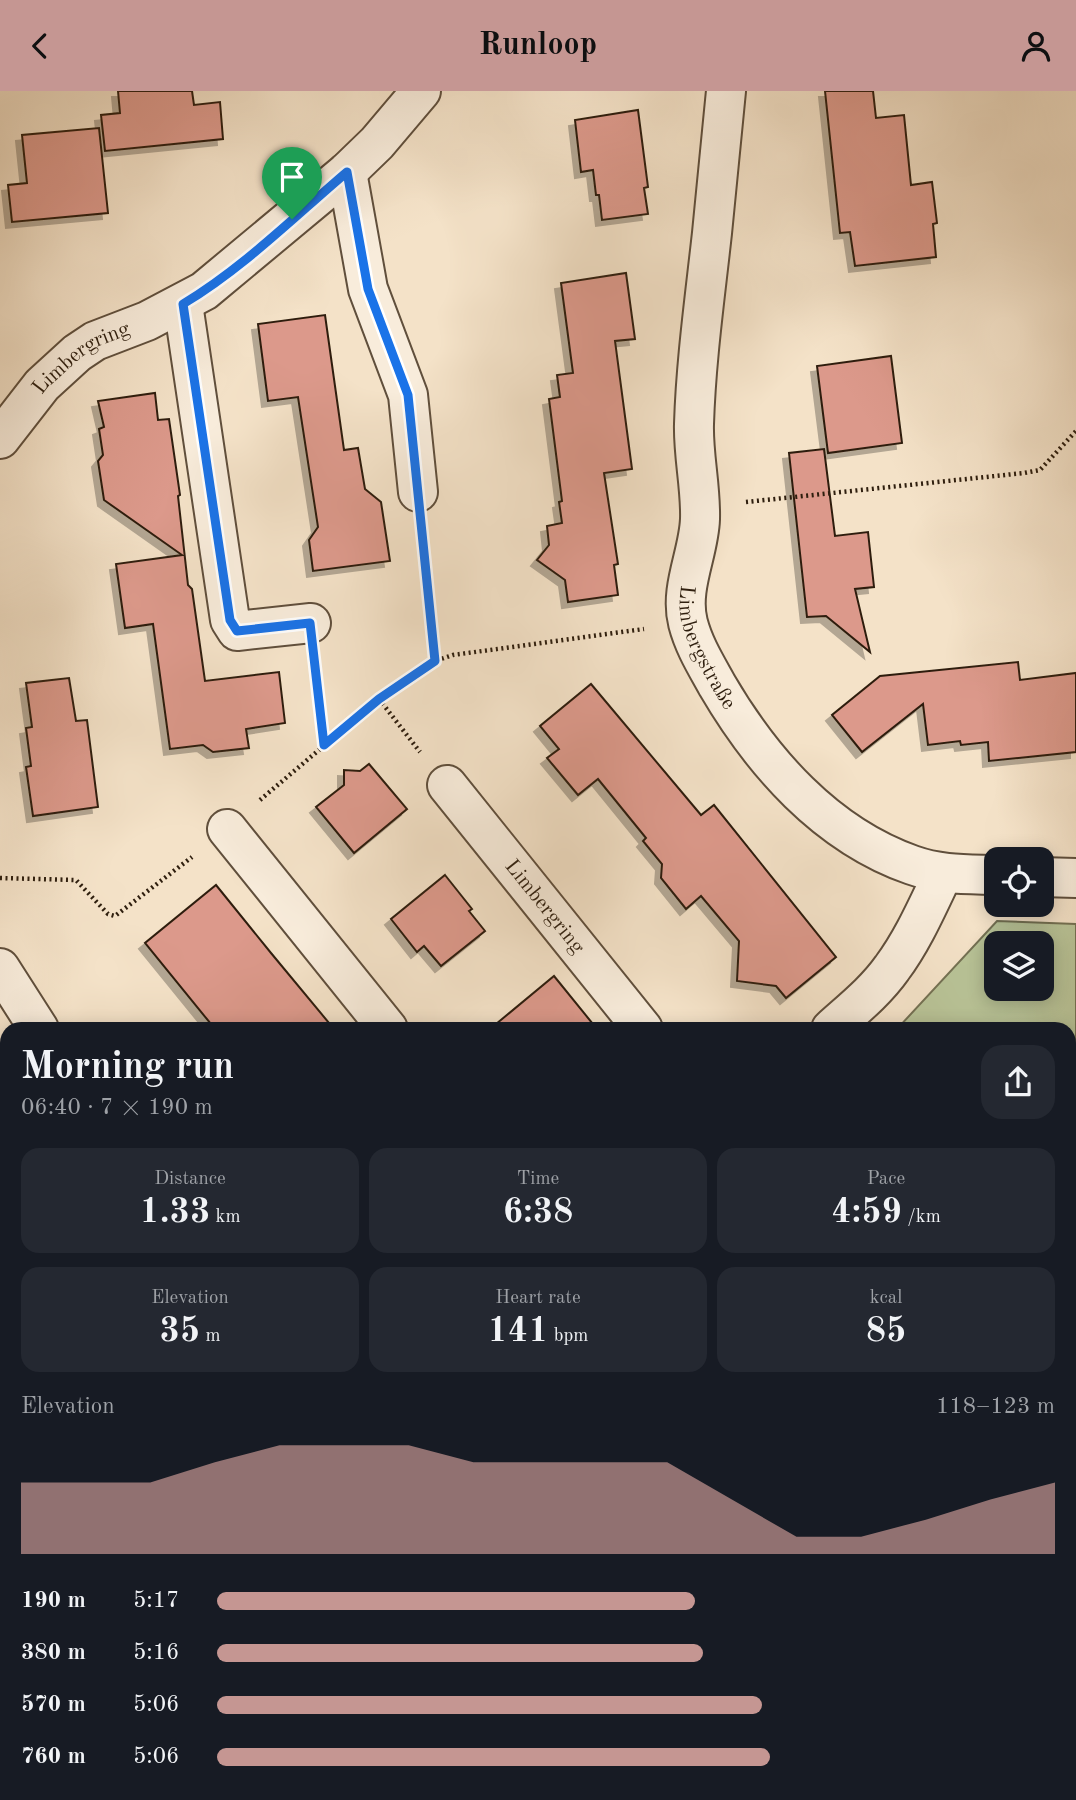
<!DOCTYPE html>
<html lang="en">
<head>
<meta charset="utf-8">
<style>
  :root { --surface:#171b24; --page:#242831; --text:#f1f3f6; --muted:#9ea1a6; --accent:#c59692 }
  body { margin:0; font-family:"Old Standard TT",serif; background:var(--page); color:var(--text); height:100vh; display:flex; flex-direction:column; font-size:26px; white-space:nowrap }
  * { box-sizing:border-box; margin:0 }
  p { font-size:23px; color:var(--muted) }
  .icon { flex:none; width:38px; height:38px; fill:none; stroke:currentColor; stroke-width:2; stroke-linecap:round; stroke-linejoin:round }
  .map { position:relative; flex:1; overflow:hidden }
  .panel { position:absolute; left:0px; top:931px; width:1076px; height:779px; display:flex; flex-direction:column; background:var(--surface); border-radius:21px 21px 0 0; box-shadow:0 4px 18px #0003 }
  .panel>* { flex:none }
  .controls { position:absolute; left:984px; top:756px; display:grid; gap:14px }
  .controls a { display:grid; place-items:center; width:70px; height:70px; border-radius:14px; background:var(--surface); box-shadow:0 4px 18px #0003; font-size:35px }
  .pin { position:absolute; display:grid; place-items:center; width:60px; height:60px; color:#fff; margin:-72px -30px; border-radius:50% 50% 50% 0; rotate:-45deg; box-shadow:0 0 7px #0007 }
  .pin .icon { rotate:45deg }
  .round { display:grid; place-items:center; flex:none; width:74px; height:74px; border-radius:21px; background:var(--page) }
  .overview { display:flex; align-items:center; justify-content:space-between; height:119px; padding:0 21px }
  h1 { font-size:38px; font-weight:800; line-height:52px }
  .stats { display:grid; grid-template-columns:repeat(3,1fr); gap:10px; height:119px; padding:7px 21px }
  .stats div { display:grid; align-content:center; border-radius:18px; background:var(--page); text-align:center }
  .stats b { font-size:35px; font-weight:800 }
  .stats small { font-size:19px; font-weight:400 }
  .stats p { font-size:19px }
  .chart { height:196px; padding:14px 21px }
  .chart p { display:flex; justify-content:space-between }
  .chart svg { width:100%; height:126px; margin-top:7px; fill:var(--accent); opacity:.7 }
  ul { padding:0 21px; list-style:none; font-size:23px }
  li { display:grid; grid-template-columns:112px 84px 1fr; align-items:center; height:52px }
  li i { height:18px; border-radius:9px; background:var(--accent) }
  header { display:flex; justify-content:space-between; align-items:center; height:91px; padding:0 21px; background:var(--accent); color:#111; font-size:32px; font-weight:800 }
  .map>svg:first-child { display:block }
  .green { fill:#b9c498; stroke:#747153; stroke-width:2; fill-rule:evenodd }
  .building { fill:#dc998b; stroke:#2e1e0e; stroke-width:2; filter:url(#shadow) }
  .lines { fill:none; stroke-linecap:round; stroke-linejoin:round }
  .minor-casing { stroke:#604f3c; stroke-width:42 }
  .path { stroke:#2e1e0e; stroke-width:4.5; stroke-dasharray:2 3.5; stroke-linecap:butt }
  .minor { stroke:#f8ecdb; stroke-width:38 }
  .route-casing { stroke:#fff; stroke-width:14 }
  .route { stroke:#1a73e8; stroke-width:9 }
  .labels { text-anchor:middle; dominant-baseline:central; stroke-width:5; stroke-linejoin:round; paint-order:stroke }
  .street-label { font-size:21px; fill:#2e1e0e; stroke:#f8ecdb }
</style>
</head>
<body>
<header><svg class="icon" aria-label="back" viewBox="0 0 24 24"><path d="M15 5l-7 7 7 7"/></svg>Runloop<svg class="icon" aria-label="person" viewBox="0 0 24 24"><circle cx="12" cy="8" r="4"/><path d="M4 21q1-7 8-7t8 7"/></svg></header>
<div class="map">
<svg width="1076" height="1709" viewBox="0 0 1076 1709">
  <defs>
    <filter id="shadow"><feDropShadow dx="-6" dy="6" stdDeviation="0" flood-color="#0004"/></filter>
  </defs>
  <rect width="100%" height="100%" fill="#f4e2c8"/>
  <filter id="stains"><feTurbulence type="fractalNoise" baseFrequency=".00286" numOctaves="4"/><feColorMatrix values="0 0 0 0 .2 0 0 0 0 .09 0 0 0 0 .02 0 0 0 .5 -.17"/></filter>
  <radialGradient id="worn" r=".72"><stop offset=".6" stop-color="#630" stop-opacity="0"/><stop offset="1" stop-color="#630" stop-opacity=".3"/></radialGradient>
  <!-- green -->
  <g class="green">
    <path d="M 997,830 L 1076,833 L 1076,1709 L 1005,1709 L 999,1703 L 1069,1703 L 1069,938 L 897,938 ZM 1041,852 L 1041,898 L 996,898 L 996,852 Z"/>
    <path d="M 97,1703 L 788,1703 L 781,1709 L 89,1709 Z"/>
  </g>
  <!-- building -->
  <g class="building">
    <path d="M 118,0 L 192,0 L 194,14 L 220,11 L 223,48 L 105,60 L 101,24 L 120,22 Z"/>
    <path d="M 825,0 L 873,0 L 876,27 L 904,24 L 911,94 L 932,91 L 937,132 L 933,133 L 936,166 L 855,175 L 850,141 L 840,142 Z"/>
    <path d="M 638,19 L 648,96 L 644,97 L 648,123 L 602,129 L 599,104 L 596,104 L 593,79 L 581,81 L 575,29 Z"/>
    <path d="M 99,37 L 108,122 L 12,131 L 8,94 L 27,92 L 22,44 Z"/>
    <path d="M 626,182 L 635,248 L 615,250 L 632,378 L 604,382 L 618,473 L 614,474 L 618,504 L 568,511 L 565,489 L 537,469 L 549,454 L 547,435 L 562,432 L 559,411 L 562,410 L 549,308 L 560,306 L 557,284 L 573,282 L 561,192 Z"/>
    <path d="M 325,224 L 344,359 L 358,357 L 365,398 L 381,411 L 390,470 L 313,480 L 309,449 L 318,436 L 298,306 L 268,310 L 258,233 Z"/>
    <path d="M 891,265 L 902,352 L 828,362 L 817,275 Z"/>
    <path d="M 155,302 L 158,329 L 169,328 L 180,404 L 178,405 L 188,494 L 192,498 L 205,590 L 279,581 L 285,632 L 246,638 L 249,657 L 213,661 L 203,654 L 170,658 L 153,533 L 125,537 L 116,473 L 182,464 L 104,409 L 98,370 L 103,364 L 99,338 L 104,336 L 98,310 Z"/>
    <path d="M 824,358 L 835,445 L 868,441 L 874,496 L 855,498 L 870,561 L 826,525 L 807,526 L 789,362 Z"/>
    <path d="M 1018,571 L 1020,589 L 1076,582 L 1076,661 L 989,670 L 988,651 L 961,654 L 960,650 L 928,654 L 923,613 L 862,661 L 832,624 L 880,585 Z"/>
    <path d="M 69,587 L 76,630 L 87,629 L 98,716 L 33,725 L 26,676 L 31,675 L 26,637 L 32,636 L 26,592 Z"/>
    <path d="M 591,593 L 701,724 L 714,714 L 836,866 L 786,907 L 776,895 L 737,890 L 739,850 L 701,805 L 686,818 L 661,787 L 662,773 L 643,750 L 646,747 L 598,688 L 578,704 L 547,667 L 559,658 L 540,635 Z"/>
    <path d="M 369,673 L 407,718 L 354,762 L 316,716 L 344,694 L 344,679 L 360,680 Z"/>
    <path d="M 445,784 L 472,818 L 469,820 L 485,840 L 441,875 L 424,855 L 417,861 L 391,828 Z"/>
    <path d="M 216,794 L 271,862 L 334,938 L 215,938 L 145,852 Z"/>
    <path d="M 554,885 L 597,938 L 490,938 Z"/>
  </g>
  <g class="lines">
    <defs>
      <g id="minor">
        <path id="s1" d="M 726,0 C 721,47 717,95 712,142 C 705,206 696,269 694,333 C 693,364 701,396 700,428 C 699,462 679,497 688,532 C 694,555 706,574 717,594 C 762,671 826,744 912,774 C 940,784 967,783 996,784"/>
        <path d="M 347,81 L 368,198 L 408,304 L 418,401"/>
        <path d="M 183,213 L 230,529 L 237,540 L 311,532"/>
        <path id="s2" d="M 0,348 L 42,294 L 77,262 L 95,250 L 147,230 L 204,200 L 347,81 L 377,52 L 421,0"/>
        <path id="s3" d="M 447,694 L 643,938"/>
        <path d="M 227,738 L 388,938"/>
        <path d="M 1041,786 L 1076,787"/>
        <path d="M 0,877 L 39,938"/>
        <path d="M 831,938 C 852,919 875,901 892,877 C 913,849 928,814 943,783"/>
        <path d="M 0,1301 L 7,1309"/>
      </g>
    </defs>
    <!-- minor casing -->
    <use href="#minor" class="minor-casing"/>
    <!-- path -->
    <g class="path">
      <path d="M 746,411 L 1024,382 L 1040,379 L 1076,340"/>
      <path d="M 423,445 L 435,570"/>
      <path d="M 315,575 L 324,653"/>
      <path d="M 379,608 L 420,661"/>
      <path d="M 260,709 L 379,608 L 435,570 L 453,564 L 644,538"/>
      <path d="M 0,787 L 76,789 L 108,823 L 115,825 L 192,766"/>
      <path d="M 1069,1191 L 1076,1185"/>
      <path d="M 1069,1227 L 1076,1235"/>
      <path d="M 1069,1314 L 1076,1322"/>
      <path d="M 1069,1402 L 1076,1410"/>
      <path d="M 1069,1492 L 1076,1487"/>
      <path d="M 1069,1496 L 1076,1503"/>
      <path d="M 1069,1585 L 1076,1592"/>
      <path d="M 1069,1667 L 1076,1674"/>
      <path d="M 1011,1703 L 1017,1709"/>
      <path d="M 69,1709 L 75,1703"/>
      <path d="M 487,1709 L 494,1703"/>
    </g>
    <!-- minor -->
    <use href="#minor" class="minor"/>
  </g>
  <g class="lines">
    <defs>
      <path id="route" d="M 347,81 L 368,198 L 408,304 L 435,570 L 379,608 L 324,654 L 310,532 L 237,540 L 230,529 L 183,213 C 243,177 294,126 347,81 Z"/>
    </defs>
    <!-- route casing -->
    <use href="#route" class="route-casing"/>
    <!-- route -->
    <use href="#route" class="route"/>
  </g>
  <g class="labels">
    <!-- street labels -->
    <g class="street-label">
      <text stroke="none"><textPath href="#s2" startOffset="117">Limbergring</textPath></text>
      <text stroke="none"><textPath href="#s1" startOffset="564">Limbergstraße</textPath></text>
      <text stroke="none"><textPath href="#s3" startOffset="156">Limbergring</textPath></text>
    </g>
  </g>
  <rect width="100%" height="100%" filter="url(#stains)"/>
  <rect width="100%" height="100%" fill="url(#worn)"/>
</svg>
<div class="controls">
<a><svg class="icon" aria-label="locate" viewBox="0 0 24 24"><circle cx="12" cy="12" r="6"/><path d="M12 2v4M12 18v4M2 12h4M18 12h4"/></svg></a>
<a><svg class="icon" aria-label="layers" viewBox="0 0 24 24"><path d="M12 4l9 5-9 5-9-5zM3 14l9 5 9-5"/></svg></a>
</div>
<div class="pin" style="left:292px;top:128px;background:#1e9e55"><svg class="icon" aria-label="arrive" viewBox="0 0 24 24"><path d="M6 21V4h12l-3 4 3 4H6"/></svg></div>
<section class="panel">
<div class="overview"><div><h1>Morning run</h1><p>06:40 · 7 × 190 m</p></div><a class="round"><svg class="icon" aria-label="share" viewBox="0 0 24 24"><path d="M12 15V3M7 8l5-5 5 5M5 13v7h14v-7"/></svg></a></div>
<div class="stats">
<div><p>Distance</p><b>1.33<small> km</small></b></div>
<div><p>Time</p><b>6:38</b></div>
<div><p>Pace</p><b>4:59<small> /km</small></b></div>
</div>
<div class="stats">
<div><p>Elevation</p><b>35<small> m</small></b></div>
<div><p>Heart rate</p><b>141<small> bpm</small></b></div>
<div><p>kcal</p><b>85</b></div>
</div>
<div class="chart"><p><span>Elevation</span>118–123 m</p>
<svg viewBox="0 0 160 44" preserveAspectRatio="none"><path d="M0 44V19L10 19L20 19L30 12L40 6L50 6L60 6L70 12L80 12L90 12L100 12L110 25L120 38L130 38L140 32L150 25L160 19V44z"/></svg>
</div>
<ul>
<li><b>190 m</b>5:17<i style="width:57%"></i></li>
<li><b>380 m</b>5:16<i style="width:58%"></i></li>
<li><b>570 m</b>5:06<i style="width:65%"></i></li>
<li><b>760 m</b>5:06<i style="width:66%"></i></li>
</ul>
</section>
</div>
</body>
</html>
